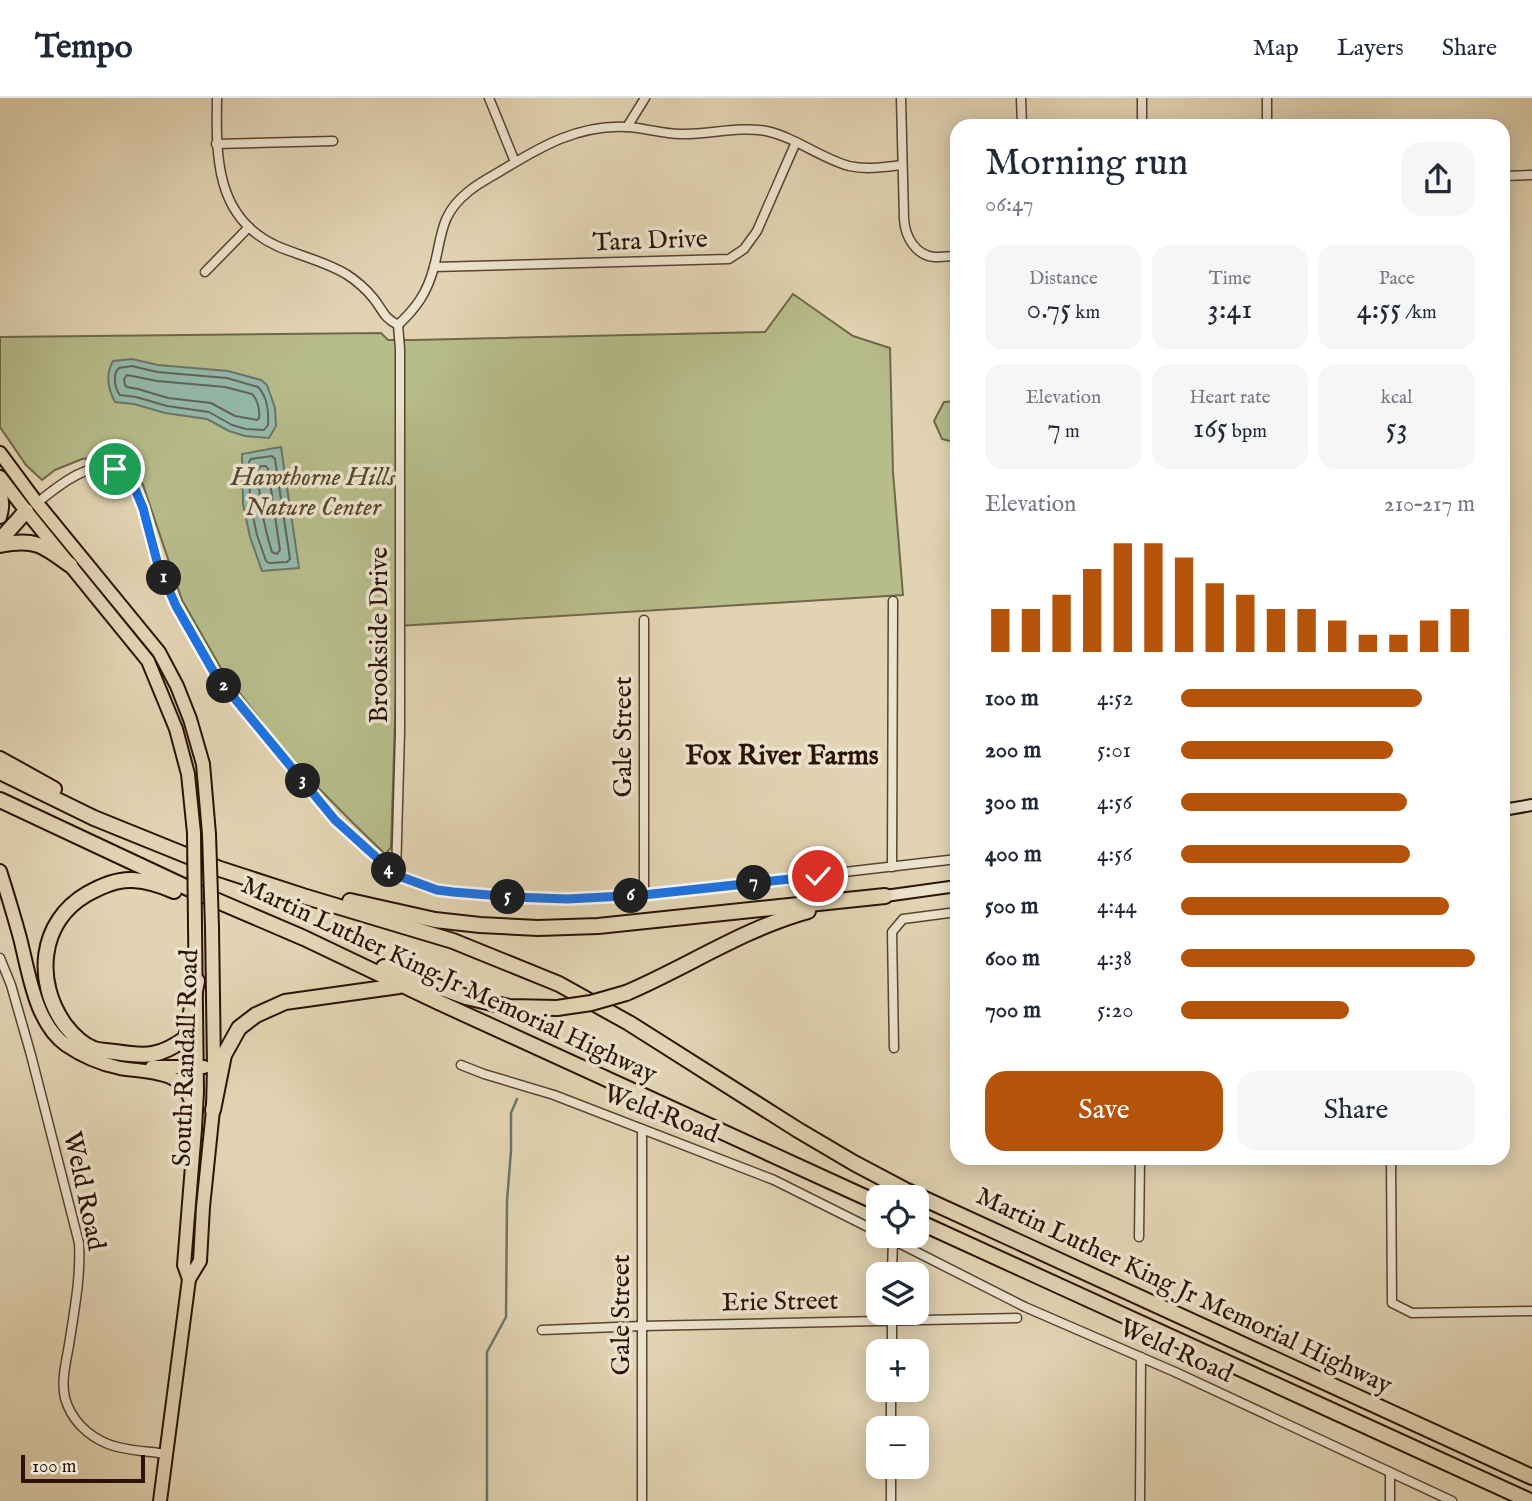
<!DOCTYPE html>
<html lang="en">
<head>
<meta charset="utf-8">
<style>
  :root { --surface:#fff; --page:#f6f6f7; --text:#1f2937; --muted:#747a83; --line:#e0e1e3; --accent:#b45309 }
  body { margin:0; font-family:"IM FELL English",serif; background:var(--page); color:var(--text); height:100vh; display:flex; flex-direction:column; font-size:26px; white-space:nowrap }
  * { box-sizing:border-box; margin:0 }
  p { font-size:23px; color:var(--muted) }
  .icon { flex:none; width:38px; height:38px; fill:none; stroke:currentColor; stroke-width:2; stroke-linecap:round; stroke-linejoin:round }
  .map { position:relative; flex:1; overflow:hidden }
  .details { position:absolute; left:950px; top:21px; width:560px; height:1046px; display:flex; flex-direction:column; background:var(--surface); border-radius:21px; box-shadow:0 4px 18px #0003 }
  .details>* { flex:none }
  .buttons { position:absolute; left:866px; top:1087px; display:grid; gap:14px }
  .buttons a { display:grid; place-items:center; width:63px; height:63px; border-radius:14px; background:var(--surface); box-shadow:0 4px 18px #0003; font-size:35px }
  .scale { position:absolute; left:21px; bottom:18px; width:124px; box-sizing:border-box; padding-left:7px; border:4px solid #2b1306; border-top:0; font-size:19px; line-height:24px; white-space:nowrap; color:#2b1306; -webkit-text-stroke:5px #ece3ce; paint-order:stroke }
  .pin { position:absolute; display:grid; place-items:center; width:60px; height:60px; color:#fff; margin:-30px; border:4px solid #fff; border-radius:50%; box-shadow:0 2px 7px #0007 }
  .km { position:absolute; width:35px; height:35px; margin:-18px; border-radius:50%; background:#222; color:#fff; font-size:19px; line-height:35px; text-align:center }
  .round { display:grid; place-items:center; flex:none; width:74px; height:74px; border-radius:21px; background:var(--page) }
  .summary { display:flex; align-items:center; justify-content:space-between; height:119px; padding:0 35px }
  h1 { font-size:38px; font-weight:600; line-height:52px }
  .metrics { display:grid; grid-template-columns:repeat(3,1fr); gap:10px; height:119px; padding:7px 35px }
  .metrics div { display:grid; align-content:center; border-radius:18px; background:var(--page); text-align:center }
  .metrics b { font-size:30px; font-weight:600 }
  .metrics small { font-size:19px; font-weight:400 }
  .metrics p { font-size:19px }
  .chart { height:196px; padding:14px 35px }
  .chart p { display:flex; justify-content:space-between }
  .chart svg { width:100%; height:126px; margin-top:7px; stroke:var(--accent); stroke-width:6 }
  .cta { display:flex; gap:14px; margin-top:auto; padding:14px 35px }
  .cta a { flex:1; height:80px; border-radius:21px; background:var(--accent); color:#fff; font-size:28px; font-weight:600; line-height:80px; text-align:center }
  .cta a+a { background:var(--page); color:var(--text) }
  ul { padding:0 35px; list-style:none; font-size:23px }
  li { display:grid; grid-template-columns:112px 84px 1fr; align-items:center; height:52px }
  li i { height:18px; border-radius:9px; background:var(--accent) }
  header { display:flex; align-items:center; gap:42px; box-sizing:border-box; height:98px; padding:0 35px; background:var(--surface); border-bottom:2px solid var(--line) }
  header strong { font-size:33px }
  nav { display:flex; gap:38px; margin-inline-start:auto; font-size:24px }
  .map>svg:first-child { display:block }
  .green { fill:#b6bc8a; stroke:#706848; stroke-width:2 }
  .water { fill:#95b8aa; stroke:#6b7668; stroke-width:2 }
  .lines { fill:none; stroke-linecap:round; stroke-linejoin:round }
  .shore { stroke:#606658; stroke-width:2 }
  .stream { stroke:#6b7668; stroke-width:2.5 }
  .minor-casing { stroke:#594331; stroke-width:11 }
  .secondary-casing { stroke:#2b1306; stroke-width:14 }
  .primary-casing { stroke:#2b1306; stroke-width:16 }
  .motorway-casing { stroke:#2b1306; stroke-width:18 }
  .minor { stroke:#ece3ce; stroke-width:8 }
  .secondary { stroke:#ece3ce; stroke-width:10 }
  .primary { stroke:#e2d4b3; stroke-width:12 }
  .motorway { stroke:#e2d4b3; stroke-width:14 }
  .primary-bridge-casing { stroke:#2b1306; stroke-width:16; stroke-linecap:butt }
  .motorway-bridge-casing { stroke:#2b1306; stroke-width:18; stroke-linecap:butt }
  .primary-bridge { stroke:#e2d4b3; stroke-width:12 }
  .motorway-bridge { stroke:#e2d4b3; stroke-width:14 }
  .route-casing { stroke:#fff; stroke-width:14 }
  .route { stroke:#1a73e8; stroke-width:9 }
  .labels { text-anchor:middle; dominant-baseline:central; stroke-width:7; stroke-linejoin:round; paint-order:stroke }
  .street-label { font-size:26px; fill:#2b1306; stroke:#ece3ce }
  .park-label { font-size:26px; font-style:italic; fill:#55462e; stroke:#ece3ce }
  .neighbourhood-label { font-size:28px; font-weight:bold; fill:#2b1306; stroke:#ece3ce }
</style>
</head>
<body>
<header>
<strong>Tempo</strong>
<nav><a>Map</a><a>Layers</a><a>Share</a></nav>
</header>
<div class="map">
<svg width="1532" height="1403" viewBox="0 0 1532 1403">
  <rect width="100%" height="100%" fill="#e2d4b3"/>
  <filter id="stains"><feTurbulence type="fractalNoise" baseFrequency=".00286" numOctaves="4"/><feColorMatrix values="0 0 0 0 .2 0 0 0 0 .09 0 0 0 0 .02 0 0 0 .5 -.17"/></filter>
  <radialGradient id="worn" r=".72"><stop offset=".6" stop-color="#630" stop-opacity="0"/><stop offset="1" stop-color="#630" stop-opacity=".3"/></radialGradient>
  <!-- green -->
  <g class="green">
    <path d="M 793,196 L 853,238 L 890,250 L 893,374 L 903,497 L 398,528 L 391,750 L 385,756 L 353,725 L 291,662 L 222,572 L 182,502 L 143,387 L 133,369 L 116,360 L 99,359 L 82,361 L 55,372 L 42,382 L 26,367 L 0,329 L 0,239 L 381,235 L 388,242 L 414,242 L 765,234 Z"/>
    <path d="M 957,303 L 957,345 L 942,341 L 934,323 L 944,304 Z"/>
  </g>
  <!-- water -->
  <g class="water">
    <path d="M 132,261 L 158,267 L 228,273 L 261,282 L 267,287 L 275,310 L 276,328 L 269,340 L 245,338 L 229,333 L 207,321 L 165,315 L 134,306 L 115,304 C 108,291 105,277 113,263 Z"/>
    <path d="M 281,349 L 299,470 L 262,473 L 250,439 L 243,406 L 242,356 Z"/>
  </g>
  <g class="lines">
    <!-- shore -->
    <g class="shore">
      <path d="M 132,268 L 157,274 L 227,280 L 258,289 C 267,298 269,314 268,327 L 264,332 L 246,331 L 232,327 L 209,314 L 167,308 L 136,299 L 120,297 C 115,291 112,276 119,270 Z"/>
      <path d="M 127,277 L 157,283 L 225,289 L 252,296 C 258,302 260,312 259,320 L 257,322 L 235,318 L 211,305 L 168,300 L 138,291 L 127,289 L 125,287 L 124,281 Z"/>
      <path d="M 272,358 L 275,361 L 290,461 L 287,464 L 269,465 L 266,463 L 257,437 L 250,405 L 249,364 L 251,361 Z"/>
      <path d="M 261,368 L 266,368 L 268,371 L 280,452 L 277,456 L 272,454 C 263,426 259,401 258,372 Z"/>
    </g>
    <!-- stream -->
    <path class="stream" d="M 487,1403 L 487,1254 L 506,1219 L 507,1103 L 511,1053 L 511,1015 L 517,1001"/>
    <defs>
      <g id="minor">
        <path d="M 217,0 C 216,58 215,120 277,148 C 300,158 324,163 346,176 C 357,183 366,191 374,201 C 384,214 383,219 398,227 L 400,251 L 400,634 L 396,777"/>
        <path d="M 489,0 L 515,64"/>
        <path d="M 901,0 L 904,121 C 905,138 915,157 934,159 C 942,159 950,158 957,158"/>
        <path d="M 1021,0 L 1022,28"/>
        <path d="M 1142,0 L 1142,28"/>
        <path d="M 1267,0 L 1267,28"/>
        <path d="M 627,29 L 645,0"/>
        <path d="M 216,46 L 333,43"/>
        <path d="M 1503,78 L 1532,77"/>
        <path d="M 434,169 L 729,161 L 744,151 L 757,133 L 796,44"/>
        <path d="M 205,174 L 249,129"/>
        <path d="M 398,227 C 417,209 427,195 434,169 C 442,138 440,116 468,94 C 477,86 489,80 499,74 C 540,49 578,26 628,29 C 645,30 663,36 680,36 C 708,37 738,28 766,33 C 795,39 820,60 849,68 C 866,72 885,69 902,67"/>
        <path d="M 37,405 C 57,389 91,360 118,372 C 135,379 141,401 144,417 C 148,431 150,445 155,458 C 169,500 193,540 216,577 L 335,722 L 396,777 L 437,792 L 478,797 L 567,801 L 644,797 L 957,761"/>
        <path d="M 892,769 L 893,503"/>
        <path d="M 644,797 L 644,522"/>
        <path d="M 0,860 L 11,887 L 31,957 L 79,1145 C 81,1179 74,1214 69,1247 C 66,1264 61,1283 65,1300 C 71,1322 88,1338 108,1346 C 126,1353 147,1353 166,1356"/>
        <path d="M 894,950 L 892,834 L 903,821 L 957,814"/>
        <path d="M 461,967 L 484,976 L 554,997 L 774,1082 L 878,1134"/>
        <path d="M 1391,1060 L 1392,1205 L 1412,1215 L 1532,1213"/>
        <path d="M 885,1138 L 1025,1209 L 1175,1274 L 1452,1403"/>
        <path d="M 1139,1139 L 1140,1060"/>
        <path d="M 892,1176 L 893,1141"/>
        <path d="M 542,1232 L 642,1228 L 1017,1220"/>
        <path d="M 892,1253 L 892,1214"/>
        <path d="M 891,1330 L 891,1292"/>
        <path d="M 642,1403 L 642,1031"/>
        <path d="M 891,1403 L 891,1368"/>
        <path d="M 1140,1403 L 1141,1259"/>
        <path d="M 1390,1403 L 1390,1374"/>
      </g>
      <g id="secondary">
        <path d="M 1503,712 L 1532,707"/>
        <path d="M 885,798 L 957,788"/>
      </g>
      <g id="primary">
        <path d="M 0,355 L 37,405 L 159,554 L 177,588 L 190,621 L 203,666 L 209,736"/>
        <path d="M 0,379 L 26,413 L 148,563 L 176,631 L 188,676 L 194,735"/>
        <path d="M 0,393 C 3,402 3,410 0,419"/>
        <path d="M 0,773 C 7,795 14,818 20,840 C 29,875 35,925 66,947 C 82,958 101,966 120,970 C 150,975 187,971 192,1010"/>
        <path d="M 152,969 L 204,969"/>
        <path d="M 189,1181 L 200,1163 L 203,1109 L 213,1012 L 214,969 L 212,829"/>
        <path d="M 160,1403 L 189,1181 L 184,1167 L 195,1031 L 197,993 L 195,828"/>
      </g>
      <g id="motorway">
        <path d="M 0,442 L 26,413"/>
        <path d="M 0,447 C 35,440 43,447 70,467"/>
        <path d="M 0,661 L 54,691"/>
        <path d="M 0,674 L 94,720 L 220,771 L 303,798 L 453,843 L 559,886 L 629,925 L 798,1032 L 854,1065 L 905,1092 L 1532,1379"/>
        <path d="M 0,702 L 192,792 L 304,840 L 436,903 L 878,1105"/>
        <path d="M 174,793 C 161,787 148,783 133,782 C 117,781 101,788 87,796 C 39,824 34,884 65,927 C 72,936 83,947 94,951 C 100,953 109,953 115,954 C 147,959 160,959 186,940 L 197,883"/>
        <path d="M 350,803 L 435,822 L 480,827 L 538,830 L 598,828 L 885,798"/>
        <path d="M 384,869 L 466,899 L 509,909 L 557,910"/>
        <path d="M 626,895 C 687,869 743,831 808,813"/>
        <path d="M 213,1012 L 224,957 L 239,930 L 256,917 L 285,904 L 399,888"/>
        <path d="M 917,1123 L 1530,1403"/>
      </g>
    </defs>
    <!-- minor casing -->
    <use href="#minor" class="minor-casing"/>
    <!-- secondary casing -->
    <use href="#secondary" class="secondary-casing"/>
    <!-- primary casing -->
    <use href="#primary" class="primary-casing"/>
    <!-- motorway casing -->
    <use href="#motorway" class="motorway-casing"/>
    <!-- minor -->
    <use href="#minor" class="minor"/>
    <!-- secondary -->
    <use href="#secondary" class="secondary"/>
    <!-- primary -->
    <use href="#primary" class="primary"/>
    <!-- motorway -->
    <use href="#motorway" class="motorway"/>
    <defs>
      <g id="primary-bridge">
        <path d="M 194,735 L 195,828"/>
        <path d="M 209,736 L 212,829"/>
      </g>
      <path id="motorway-bridge" d="M 557,910 L 591,905 L 626,895"/>
    </defs>
    <!-- primary-bridge casing -->
    <use href="#primary-bridge" class="primary-bridge-casing"/>
    <!-- motorway-bridge casing -->
    <use href="#motorway-bridge" class="motorway-bridge-casing"/>
    <!-- primary-bridge -->
    <use href="#primary-bridge" class="primary-bridge"/>
    <!-- motorway-bridge -->
    <use href="#motorway-bridge" class="motorway-bridge"/>
  </g>
  <g class="lines">
    <defs>
      <path id="route" d="M 115,371 L 128,379 L 136,393 L 143,410 L 158,467 L 176,508 L 216,578 L 335,722 L 396,777 L 437,792 L 453,794 L 512,799 L 567,801 L 643,797 L 818,778"/>
    </defs>
    <!-- route casing -->
    <use href="#route" class="route-casing"/>
    <!-- route -->
    <use href="#route" class="route"/>
  </g>
  <g class="labels">
    <!-- street labels -->
    <g class="street-label">
      <text transform="translate(650 143) rotate(-2)">Tara Drive</text>
      <text transform="translate(379 537) rotate(-90)">Brookside Drive</text>
      <text transform="translate(623 639) rotate(-90)">Gale Street</text>
      <text transform="translate(449 882) rotate(25)">Martin Luther King Jr Memorial Highway</text>
      <text transform="translate(186 960) rotate(-88)">South Randall Road</text>
      <text transform="translate(661 1016) rotate(21)">Weld Road</text>
      <text transform="translate(84 1093) rotate(78)">Weld Road</text>
      <text transform="translate(1184 1193) rotate(25)">Martin Luther King Jr Memorial Highway</text>
      <text transform="translate(780 1204) rotate(-1)">Erie Street</text>
      <text transform="translate(621 1217) rotate(-90)">Gale Street</text>
      <text transform="translate(1176 1253) rotate(24)">Weld Road</text>
    </g>
    <!-- park labels -->
    <g class="park-label">
      <text x="313" y="379">Hawthorne Hills<tspan x="313" dy="30">Nature Center</tspan></text>
    </g>
    <!-- neighbourhood labels -->
    <g class="neighbourhood-label">
      <text x="782" y="658">Fox River Farms</text>
    </g>
  </g>
  <rect width="100%" height="100%" filter="url(#stains)"/>
  <rect width="100%" height="100%" fill="url(#worn)"/>
</svg>
<div class="buttons">
<a><svg class="icon" aria-label="locate" viewBox="0 0 24 24"><circle cx="12" cy="12" r="6"/><path d="M12 2v4M12 18v4M2 12h4M18 12h4"/></svg></a>
<a><svg class="icon" aria-label="layers" viewBox="0 0 24 24"><path d="M12 4l9 5-9 5-9-5zM3 14l9 5 9-5"/></svg></a>
<a>+</a>
<a>−</a>
</div>
<div class="scale">100 m</div>
<div class="pin" style="left:115px;top:371px;background:#1e9e55"><svg class="icon" aria-label="arrive" viewBox="0 0 24 24"><path d="M6 21V4h12l-3 4 3 4H6"/></svg></div>
<div class="pin" style="left:818px;top:778px;background:#d93025"><svg class="icon" aria-label="check" viewBox="0 0 24 24"><path d="M5 12l5 5 9-10"/></svg></div>
<b class="km" style="left:164px;top:480px">1</b>
<b class="km" style="left:224px;top:588px">2</b>
<b class="km" style="left:303px;top:683px">3</b>
<b class="km" style="left:389px;top:772px">4</b>
<b class="km" style="left:508px;top:799px">5</b>
<b class="km" style="left:631px;top:798px">6</b>
<b class="km" style="left:754px;top:785px">7</b>
<section class="details">
<div class="summary"><div><h1>Morning run</h1><p>06:47</p></div><a class="round"><svg class="icon" aria-label="share" viewBox="0 0 24 24"><path d="M12 15V3M7 8l5-5 5 5M5 13v7h14v-7"/></svg></a></div>
<div class="metrics">
<div><p>Distance</p><b>0.75<small> km</small></b></div>
<div><p>Time</p><b>3:41</b></div>
<div><p>Pace</p><b>4:55<small> /km</small></b></div>
</div>
<div class="metrics">
<div><p>Elevation</p><b>7<small> m</small></b></div>
<div><p>Heart rate</p><b>165<small> bpm</small></b></div>
<div><p>kcal</p><b>53</b></div>
</div>
<div class="chart"><p><span>Elevation</span>210–217 m</p>
<svg viewBox="0 0 160 44" preserveAspectRatio="none"><path d="M5 44V29M15 44V29M25 44V24M35 44V15M45 44V6M55 44V6M65 44V11M75 44V20M85 44V24M95 44V29M105 44V29M115 44V33M125 44V38M135 44V38M145 44V33M155 44V29"/></svg>
</div>
<ul>
<li><b>100 m</b>4:52<i style="width:82%"></i></li>
<li><b>200 m</b>5:01<i style="width:72%"></i></li>
<li><b>300 m</b>4:56<i style="width:77%"></i></li>
<li><b>400 m</b>4:56<i style="width:78%"></i></li>
<li><b>500 m</b>4:44<i style="width:91%"></i></li>
<li><b>600 m</b>4:38<i style="width:100%"></i></li>
<li><b>700 m</b>5:20<i style="width:57%"></i></li>
</ul>
<div class="cta"><a>Save</a><a>Share</a></div>
</section>
</div>
</body>
</html>
